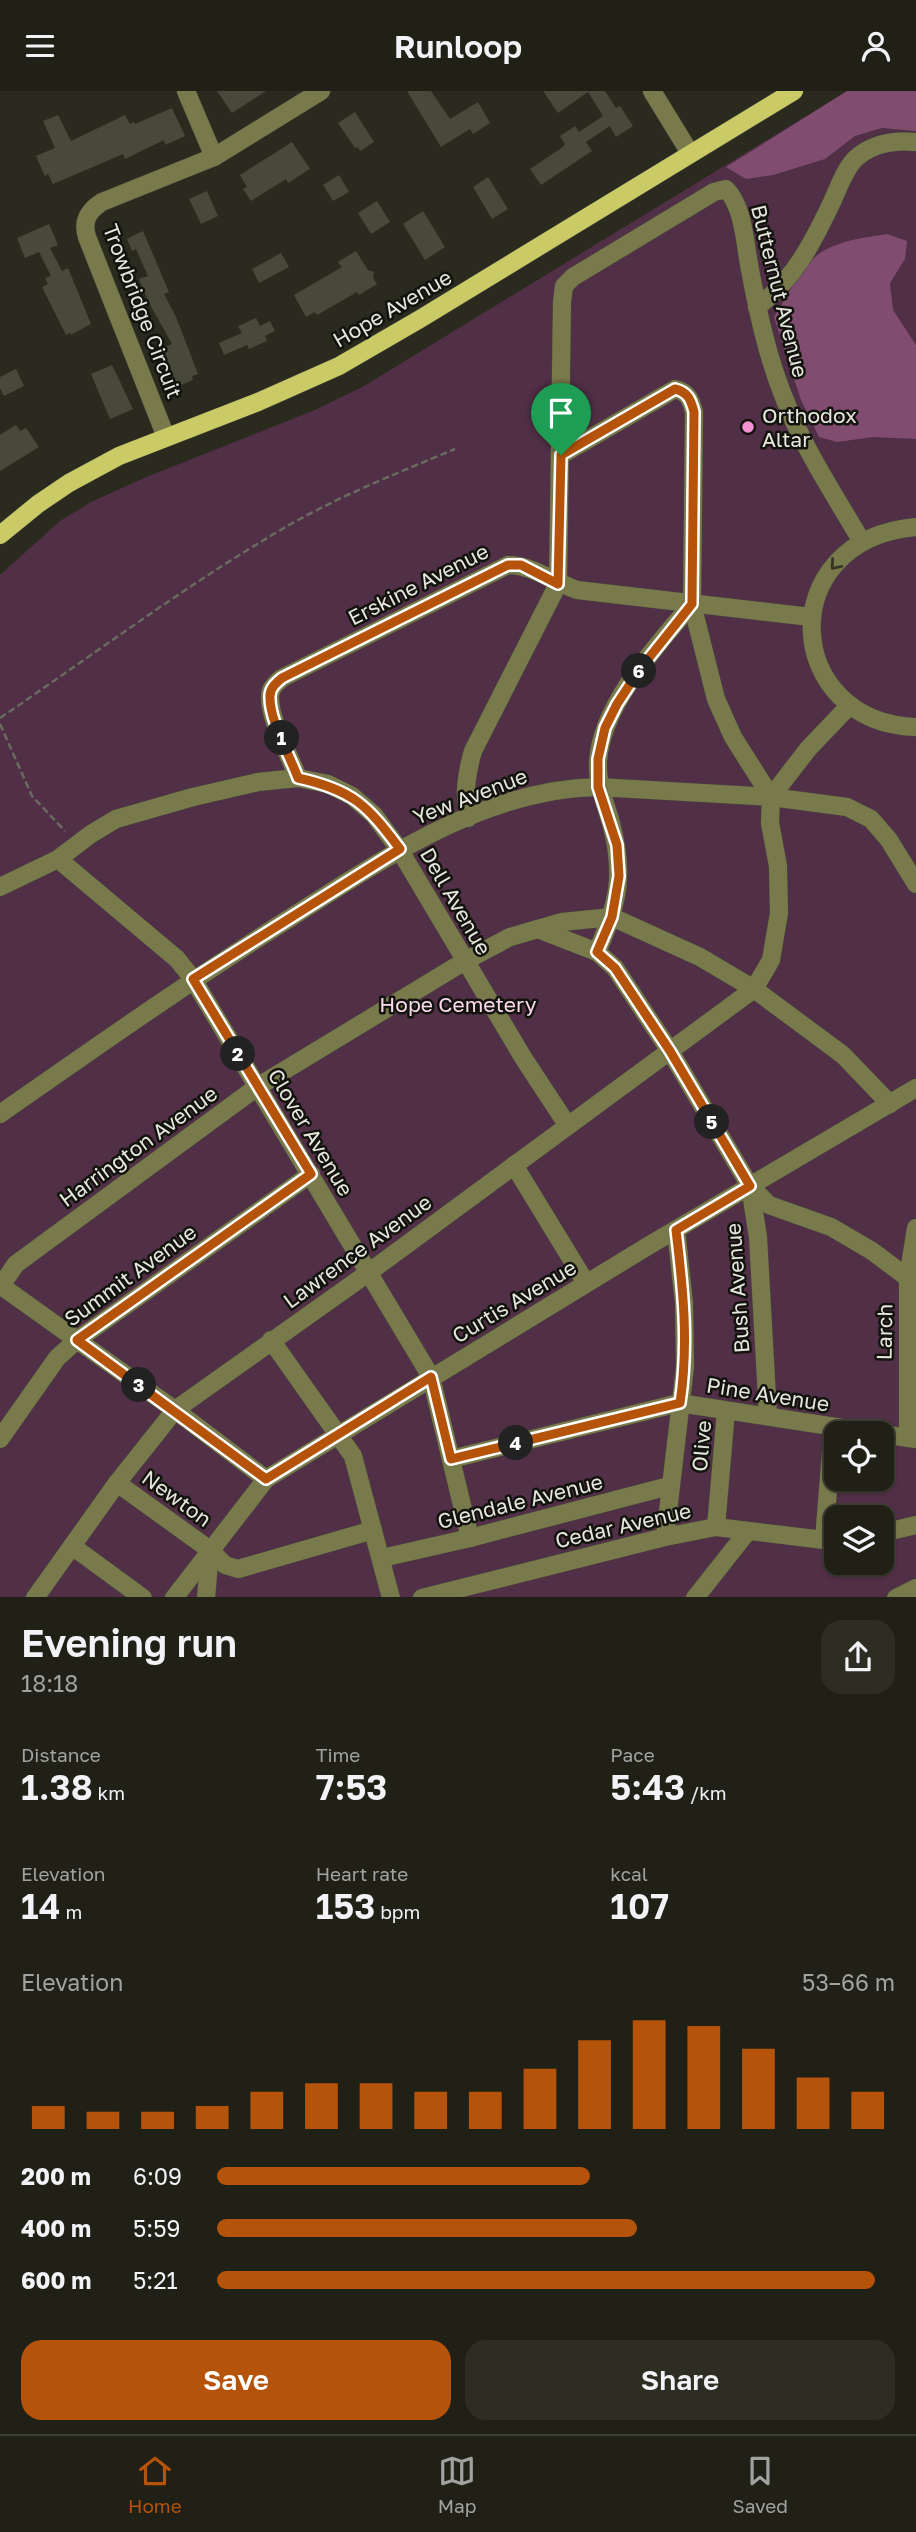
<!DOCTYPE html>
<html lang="en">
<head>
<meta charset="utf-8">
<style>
  :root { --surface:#202016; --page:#2d2d23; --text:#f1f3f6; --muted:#a2a3a1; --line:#3d3e35; --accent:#b45309 }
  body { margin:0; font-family:"Golos Text",sans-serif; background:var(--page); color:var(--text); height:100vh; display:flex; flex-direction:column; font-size:26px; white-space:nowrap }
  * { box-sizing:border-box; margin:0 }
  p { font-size:23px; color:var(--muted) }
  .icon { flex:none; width:38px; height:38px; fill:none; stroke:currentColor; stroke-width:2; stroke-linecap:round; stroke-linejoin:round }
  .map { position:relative; height:1506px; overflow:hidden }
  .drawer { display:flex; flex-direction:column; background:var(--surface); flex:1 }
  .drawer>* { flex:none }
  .fabs { position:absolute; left:824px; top:1330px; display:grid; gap:14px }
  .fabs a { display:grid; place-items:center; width:70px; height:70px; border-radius:14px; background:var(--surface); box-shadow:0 2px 5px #0004,0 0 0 2px var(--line); font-size:35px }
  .pin { position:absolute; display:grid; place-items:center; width:60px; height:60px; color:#fff; margin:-72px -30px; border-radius:50% 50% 50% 0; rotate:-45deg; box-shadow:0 0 7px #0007 }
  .pin .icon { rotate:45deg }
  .km { position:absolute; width:35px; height:35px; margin:-18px; border-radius:50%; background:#222; color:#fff; font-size:19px; line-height:35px; text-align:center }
  .round { display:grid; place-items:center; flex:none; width:74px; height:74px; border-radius:21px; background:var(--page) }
  .overview { display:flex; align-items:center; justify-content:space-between; height:119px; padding:0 21px }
  h1 { font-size:38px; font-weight:600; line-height:52px }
  .stats { display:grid; grid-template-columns:repeat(3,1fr); gap:10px; height:119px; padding:7px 21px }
  .stats div { display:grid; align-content:center }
  .stats b { font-size:35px; font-weight:600 }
  .stats small { font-size:19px; font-weight:400 }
  .stats p { font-size:19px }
  .chart { height:196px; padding:14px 21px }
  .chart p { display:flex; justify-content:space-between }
  .chart svg { width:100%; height:126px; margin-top:7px; stroke:var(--accent); stroke-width:6 }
  .button { display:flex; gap:14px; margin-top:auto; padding:14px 21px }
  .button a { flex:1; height:80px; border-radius:21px; background:var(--accent); color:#fff; font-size:28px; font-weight:600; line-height:80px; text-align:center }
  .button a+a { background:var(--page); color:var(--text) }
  ul { padding:0 21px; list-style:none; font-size:23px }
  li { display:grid; grid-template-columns:112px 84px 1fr; align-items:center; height:52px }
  li i { height:18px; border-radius:9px; background:var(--accent) }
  header { display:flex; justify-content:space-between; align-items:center; height:91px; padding:0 21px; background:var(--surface); font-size:32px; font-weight:600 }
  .dock { display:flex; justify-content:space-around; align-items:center; height:98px; border-top:2px solid var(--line); background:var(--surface); font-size:19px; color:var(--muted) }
  .dock a { display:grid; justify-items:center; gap:4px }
  .dock .current { color:var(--accent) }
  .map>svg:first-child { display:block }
  .green { fill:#512f46; fill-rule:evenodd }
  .forest { fill:#804c6f }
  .building { fill:#48483b }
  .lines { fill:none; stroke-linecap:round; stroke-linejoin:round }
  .minor-casing { stroke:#48493d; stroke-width:19 }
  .major-casing { stroke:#48493d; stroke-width:19 }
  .path { stroke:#6a6b5f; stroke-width:2.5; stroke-dasharray:7 3.5; stroke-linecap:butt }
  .minor { stroke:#797a4c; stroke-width:18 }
  .major { stroke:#caca67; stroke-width:18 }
  .oneway { stroke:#363723 }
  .route-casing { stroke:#fff; stroke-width:14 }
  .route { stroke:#b45309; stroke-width:9 }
  .poi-dot { fill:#f491d4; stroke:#12130d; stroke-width:2.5 }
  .labels { text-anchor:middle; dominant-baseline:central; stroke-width:5; stroke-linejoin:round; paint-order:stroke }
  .street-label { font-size:21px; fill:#e7e7df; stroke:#12130d }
  .poi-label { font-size:21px; fill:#e7e7df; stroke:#12130d; text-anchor:start }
  .park-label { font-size:21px; fill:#fad8ed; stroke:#12130d }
</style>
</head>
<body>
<header><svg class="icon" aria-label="menu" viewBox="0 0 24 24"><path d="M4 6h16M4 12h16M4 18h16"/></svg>Runloop<svg class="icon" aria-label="person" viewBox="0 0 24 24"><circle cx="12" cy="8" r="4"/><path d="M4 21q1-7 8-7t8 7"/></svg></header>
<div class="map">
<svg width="916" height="1507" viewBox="0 0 916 1507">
  <rect width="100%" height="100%" fill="#2a2b1e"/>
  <!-- green -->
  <path class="green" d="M 847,0 L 916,0 L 916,1506 L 0,1506 L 0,484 L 60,430 L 91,411 L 144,387 L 315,319 L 364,295 ZM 836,1342 L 882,1342 L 882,1388 L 836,1388 ZM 836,1426 L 882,1426 L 882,1472 L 836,1472 Z"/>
  <!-- forest -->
  <g class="forest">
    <path d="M 847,0 L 916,0 L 916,40 L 882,37 L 855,45 L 825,68 L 773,84 L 746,88 L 726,76 Z"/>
    <path d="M 887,143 L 907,150 L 905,168 L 890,192 L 893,219 L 916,254 L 916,348 L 873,346 L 837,351 L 819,346 L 801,309 L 774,226 C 786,207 804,171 823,160 C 842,149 867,146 887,143 Z"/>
  </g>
  <!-- building -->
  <g class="building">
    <path d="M 217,0 L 266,0 L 232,22 Z"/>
    <path d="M 407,0 L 431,0 L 450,28 L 478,11 L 490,32 L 473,43 L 470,38 L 441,56 Z"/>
    <path d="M 543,0 L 605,0 L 616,17 L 620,15 L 633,35 L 616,46 L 610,35 L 586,51 L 592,60 L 541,94 L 530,78 L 563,56 L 565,53 L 560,45 L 575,35 L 579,41 L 603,25 L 588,1 L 558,22 Z"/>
    <path d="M 172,17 L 185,45 L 165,54 L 164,49 L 125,68 L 123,63 L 53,93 L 48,83 L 45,85 L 36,65 L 55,57 L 43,30 L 58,24 L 71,50 L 125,24 L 130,33 L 134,31 L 135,33 Z"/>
    <path d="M 355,21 L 374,51 L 360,60 L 358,56 L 355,57 L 338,32 Z"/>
    <path d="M 292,51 L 310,78 L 288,92 L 286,88 L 251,110 L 243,98 L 247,96 L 240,84 Z"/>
    <path d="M 339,84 L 349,101 L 333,110 L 323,94 Z"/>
    <path d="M 488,86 L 508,118 L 492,128 L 473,96 Z"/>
    <path d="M 207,100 L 218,125 L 201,133 L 189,108 Z"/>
    <path d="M 377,110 L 390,131 L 371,143 L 358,122 Z"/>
    <path d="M 423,120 L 445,156 L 425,169 L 403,133 Z"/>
    <path d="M 49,133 L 58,154 L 50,157 L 62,180 L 68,177 L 91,233 L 71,244 L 70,242 L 66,244 L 42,196 L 48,193 L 45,187 L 51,185 L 39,161 L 25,167 L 17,147 Z"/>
    <path d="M 143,140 L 169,201 L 164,203 L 176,226 L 198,283 L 192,285 L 193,289 L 181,294 L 180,290 L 176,291 L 162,257 L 172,253 L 148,210 L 139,188 L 148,185 L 136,158 L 132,160 L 127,148 Z"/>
    <path d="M 356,160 L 368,179 L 374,181 L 373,187 L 377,193 L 359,204 L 357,201 L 317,224 L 315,221 L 306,226 L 294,204 L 342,176 L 338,171 Z"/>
    <path d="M 281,162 L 289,176 L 259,192 L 252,178 Z"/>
    <path d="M 256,227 L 260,235 L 270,230 L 275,240 L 265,245 L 267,250 L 249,258 L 247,254 L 224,264 L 219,252 L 242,242 L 238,235 Z"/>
    <path d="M 112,274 L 133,318 L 110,328 L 91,283 Z"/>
    <path d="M 16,278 L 24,295 L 4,305 L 0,297 L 0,286 Z"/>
    <path d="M 16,334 L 20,340 L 26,337 L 39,356 L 0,380 L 0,344 Z"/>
  </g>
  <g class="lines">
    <defs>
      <g id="minor">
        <path d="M 186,0 L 214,66"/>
        <path d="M 652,0 L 690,62"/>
        <path d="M 757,216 C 794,189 813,151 832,111 C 838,98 845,78 855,68 C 872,52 894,49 916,51"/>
        <path d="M 166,346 L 87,146 C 82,130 88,120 102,111 L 214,66 L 321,0"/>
        <path d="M 561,364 L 675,298 C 688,301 691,309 694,321 L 692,513 L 716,608 L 733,646 L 771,706"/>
        <path d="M 916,436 C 771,449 783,632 916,636"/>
        <path d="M 298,687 C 290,665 269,628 270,605 C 270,597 276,592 282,587 L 508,474 C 533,474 553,491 577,499 L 811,526"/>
        <path d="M 468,727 C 464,702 466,684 473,660 L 558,493 L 562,211 L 564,195 L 573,186 L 714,101 L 726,98 C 744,116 745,154 750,179 C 758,221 767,264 783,304 C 802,355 834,403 862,451"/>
        <path d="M 58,768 L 91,743 L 116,728 L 193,706 L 258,691 L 298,687 L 328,693 L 352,705 L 374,724 L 399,758 L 524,968 L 568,1035"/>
        <path d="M 0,796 L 58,768 L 177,868 L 193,888 L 431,1286 L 470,1447"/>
        <path d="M 538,838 L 597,861 L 615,877 L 670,960 L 750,1095 L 758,1146 L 768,1324"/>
        <path d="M 597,861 C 618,813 625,784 611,732 C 605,711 597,693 598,671 C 601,614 657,554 692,513"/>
        <path d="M 0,1023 C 96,956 191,889 290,827 C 383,768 484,698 598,696 L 771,706 L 847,716 L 871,728 L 889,749 L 916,793"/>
        <path d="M 514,1074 L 586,1192"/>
        <path d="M 750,1095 L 769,1114 L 831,1136 L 872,1160 L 908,1187"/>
        <path d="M 0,1194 L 175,1319 L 266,1388"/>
        <path d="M 0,1196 L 16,1173 L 257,996 L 465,870 L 510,846 L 562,831 L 612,826 L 700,866 L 754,898 L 843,964 L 890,1013"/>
        <path d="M 271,1249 L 353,1365 L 391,1507"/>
        <path d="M 882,1343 L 916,1348"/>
        <path d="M 908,1347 L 908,1187 L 916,1137"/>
        <path d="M 0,1348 L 57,1267 L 77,1249 L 311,1083"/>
        <path d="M 451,1368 L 679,1312 L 875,1342"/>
        <path d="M 117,1392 L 210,1459 L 225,1474 L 238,1478 L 373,1439"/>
        <path d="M 716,1436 L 726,1320"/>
        <path d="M 882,1442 L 916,1434"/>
        <path d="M 665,1446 L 685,1276 L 684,1212 L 676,1139"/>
        <path d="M 824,1449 L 833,1336"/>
        <path d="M 72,1455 L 143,1507"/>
        <path d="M 382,1467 L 470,1447 L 669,1395"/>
        <path d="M 35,1507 L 117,1392 L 175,1319 L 368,1182 L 754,898 L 771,869 L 779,822 L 778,775 L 770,732 L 771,706 L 808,658 L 850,614"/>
        <path d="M 174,1507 L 266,1388 L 648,1155 L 916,997"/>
        <path d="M 206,1507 L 210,1461"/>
        <path d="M 422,1507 L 665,1446 L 716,1436 L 824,1449 L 836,1448"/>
        <path d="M 695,1507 L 748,1440"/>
        <path d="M 896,1507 L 916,1497"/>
      </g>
      <path id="major" d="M 0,444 L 38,413 L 69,392 L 119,365 L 258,311 L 339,275 L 420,228 L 794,0"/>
    </defs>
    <!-- minor casing -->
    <use href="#minor" class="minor-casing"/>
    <!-- major casing -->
    <use href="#major" class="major-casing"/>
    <!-- path -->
    <g class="path">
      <path d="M 0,627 C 96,562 190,491 291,433 C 344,403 400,381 455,358"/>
      <path d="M 0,633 L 32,705 L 65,740"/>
    </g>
    <!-- minor -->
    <use href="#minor" class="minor"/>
    <!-- major -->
    <use href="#major" class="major"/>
  </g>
  <!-- one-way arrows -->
  <defs><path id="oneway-chevron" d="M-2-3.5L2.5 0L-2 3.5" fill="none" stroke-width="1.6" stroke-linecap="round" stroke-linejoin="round" transform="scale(1.75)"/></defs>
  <use class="oneway" href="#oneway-chevron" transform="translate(835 474) rotate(131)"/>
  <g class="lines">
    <defs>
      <path id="route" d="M 675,298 C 688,301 691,309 694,321 L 692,513 L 640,578 L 617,613 L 605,637 L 598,668 L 598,696 L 617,754 L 619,785 L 612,826 L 597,861 L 615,877 L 670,960 L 750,1095 L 676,1139 C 683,1197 689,1253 680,1312 L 451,1368 L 431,1286 L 266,1388 L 77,1249 L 311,1083 L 193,888 L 400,758 C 367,714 353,699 298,687 C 290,665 269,629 270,605 C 270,597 276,592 282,587 L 508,474 L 521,474 L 558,493 L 561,364 Z"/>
    </defs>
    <!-- route casing -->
    <use href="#route" class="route-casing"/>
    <!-- route -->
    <use href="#route" class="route"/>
  </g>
  <!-- markers -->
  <circle class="poi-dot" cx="748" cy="336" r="7"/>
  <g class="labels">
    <!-- street labels -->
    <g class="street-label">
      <text transform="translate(780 200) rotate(76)">Butternut Avenue</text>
      <text transform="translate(392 217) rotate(-30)">Hope Avenue</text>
      <text transform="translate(143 220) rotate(69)">Trowbridge Circuit</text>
      <text transform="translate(418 493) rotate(-27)">Erskine Avenue</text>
      <text transform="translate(470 705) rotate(-21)">Yew Avenue</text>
      <text transform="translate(456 810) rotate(60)">Dell Avenue</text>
      <text transform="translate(311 1041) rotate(59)">Clover Avenue</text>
      <text transform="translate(138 1055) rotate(-36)">Harrington Avenue</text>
      <text transform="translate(357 1160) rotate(-36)">Lawrence Avenue</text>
      <text transform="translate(130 1184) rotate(-36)">Summit Avenue</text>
      <text transform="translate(737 1197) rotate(-94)">Bush Avenue</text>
      <text transform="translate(514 1210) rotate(-31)">Curtis Avenue</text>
      <text transform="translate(884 1241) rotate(-89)">Larch</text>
      <text transform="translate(768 1303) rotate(9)">Pine Avenue</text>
      <text transform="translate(701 1355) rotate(-85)">Olive</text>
      <text transform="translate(177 1407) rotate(36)">Newton</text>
      <text transform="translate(520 1410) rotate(-14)">Glendale Avenue</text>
      <text transform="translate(623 1434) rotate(-13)">Cedar Avenue</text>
    </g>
    <!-- poi labels -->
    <g class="poi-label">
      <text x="762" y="324">Orthodox<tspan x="762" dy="24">Altar</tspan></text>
    </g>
    <!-- park labels -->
    <g class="park-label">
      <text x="458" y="913">Hope Cemetery</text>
    </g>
  </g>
</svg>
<div class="fabs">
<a><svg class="icon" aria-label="locate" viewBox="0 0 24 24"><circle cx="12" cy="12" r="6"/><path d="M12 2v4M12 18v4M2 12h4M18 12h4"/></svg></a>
<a><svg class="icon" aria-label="layers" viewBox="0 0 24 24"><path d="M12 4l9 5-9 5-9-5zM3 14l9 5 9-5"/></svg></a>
</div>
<div class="pin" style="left:561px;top:364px;background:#1e9e55"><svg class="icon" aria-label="arrive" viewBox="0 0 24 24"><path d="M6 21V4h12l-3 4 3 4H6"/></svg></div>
<b class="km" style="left:282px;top:647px">1</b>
<b class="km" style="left:238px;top:963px">2</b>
<b class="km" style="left:139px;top:1294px">3</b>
<b class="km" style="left:516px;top:1352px">4</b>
<b class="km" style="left:712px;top:1031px">5</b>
<b class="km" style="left:639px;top:580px">6</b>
</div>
<section class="drawer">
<div class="overview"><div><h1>Evening run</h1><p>18:18</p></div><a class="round"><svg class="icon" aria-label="share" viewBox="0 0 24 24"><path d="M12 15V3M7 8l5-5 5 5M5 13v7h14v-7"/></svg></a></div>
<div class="stats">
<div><p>Distance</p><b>1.38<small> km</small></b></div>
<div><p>Time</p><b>7:53</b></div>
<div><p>Pace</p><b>5:43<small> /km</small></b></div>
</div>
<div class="stats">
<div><p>Elevation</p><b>14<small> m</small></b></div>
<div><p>Heart rate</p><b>153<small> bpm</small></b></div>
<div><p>kcal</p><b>107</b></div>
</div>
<div class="chart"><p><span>Elevation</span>53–66 m</p>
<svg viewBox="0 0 160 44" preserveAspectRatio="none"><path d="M5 44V36M15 44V38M25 44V38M35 44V36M45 44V31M55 44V28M65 44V28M75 44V31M85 44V31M95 44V23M105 44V13M115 44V6M125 44V8M135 44V16M145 44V26M155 44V31"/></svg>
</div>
<ul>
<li><b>200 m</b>6:09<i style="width:55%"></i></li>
<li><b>400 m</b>5:59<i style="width:62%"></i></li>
<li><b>600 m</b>5:21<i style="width:97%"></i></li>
</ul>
<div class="button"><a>Save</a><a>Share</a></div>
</section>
<nav class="dock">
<a class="current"><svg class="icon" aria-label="home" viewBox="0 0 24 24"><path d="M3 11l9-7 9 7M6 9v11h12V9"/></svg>Home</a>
<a><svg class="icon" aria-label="map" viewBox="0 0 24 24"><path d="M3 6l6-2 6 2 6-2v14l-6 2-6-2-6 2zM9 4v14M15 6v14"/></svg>Map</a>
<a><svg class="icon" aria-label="saved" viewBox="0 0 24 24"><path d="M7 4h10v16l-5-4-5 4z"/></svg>Saved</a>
</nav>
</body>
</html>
